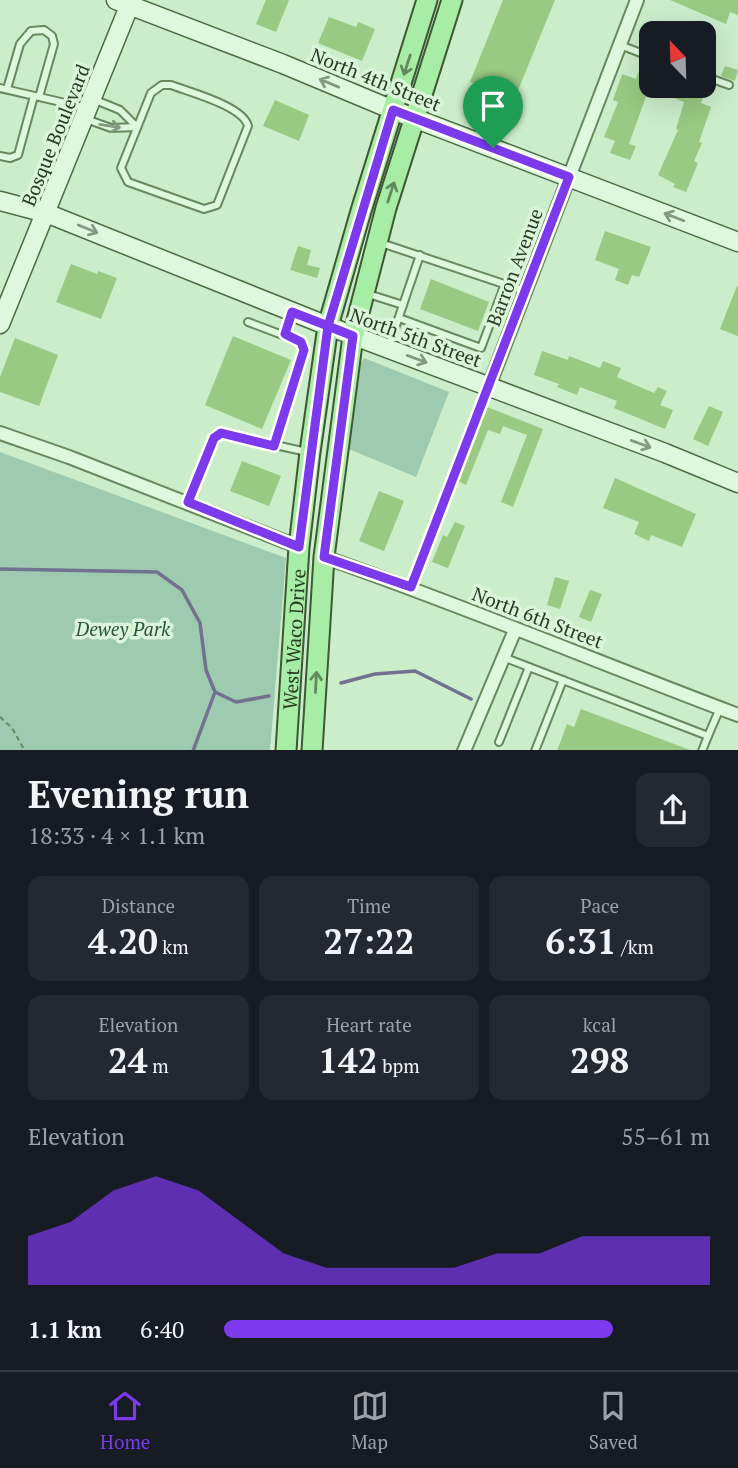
<!DOCTYPE html>
<html lang="en">
<head>
<meta charset="utf-8">
<style>
  :root { --surface:#171b24; --page:#242831; --text:#f1f3f6; --muted:#9ea1a6; --line:#363941; --accent:#7c3aed }
  body { margin:0; font-family:"PT Serif",serif; background:var(--page); color:var(--text); height:100vh; display:flex; flex-direction:column; font-size:26px; white-space:nowrap }
  * { box-sizing:border-box; margin:0 }
  p { font-size:23px; color:var(--muted) }
  .icon { flex:none; width:38px; height:38px; fill:none; stroke:currentColor; stroke-width:2; stroke-linecap:round; stroke-linejoin:round }
  .map { position:relative; height:750px; overflow:hidden }
  .details { display:flex; flex-direction:column; background:var(--surface); flex:1 }
  .details>* { flex:none }
  .needle { width:46px; rotate:337deg }
  .buttons { position:absolute; left:639px; top:21px; display:grid; gap:14px }
  .buttons a { display:grid; place-items:center; width:77px; height:77px; border-radius:14px; background:var(--surface); box-shadow:0 7px 28px #0002; font-size:35px }
  .pin { position:absolute; display:grid; place-items:center; width:60px; height:60px; color:#fff; margin:-72px -30px; border-radius:50% 50% 50% 0; rotate:-45deg; box-shadow:0 0 7px #0007 }
  .pin .icon { rotate:45deg }
  .round { display:grid; place-items:center; flex:none; width:74px; height:74px; border-radius:14px; background:var(--page) }
  .headline { display:flex; align-items:center; justify-content:space-between; height:119px; padding:0 28px }
  h1 { font-size:38px; font-weight:600; line-height:52px }
  .figures { display:grid; grid-template-columns:repeat(3,1fr); gap:10px; height:119px; padding:7px 28px }
  .figures div { display:grid; align-content:center; border-radius:14px; background:var(--page); text-align:center }
  .figures b { font-size:35px; font-weight:600 }
  .figures small { font-size:19px; font-weight:400 }
  .figures p { font-size:19px }
  .chart { height:196px; padding:14px 28px }
  .chart p { display:flex; justify-content:space-between }
  .chart svg { width:100%; height:126px; margin-top:7px; fill:var(--accent); opacity:.7 }
  ul { padding:0 28px; list-style:none; font-size:23px }
  li { display:grid; grid-template-columns:112px 84px 1fr; align-items:center; height:52px }
  li i { height:18px; border-radius:9px; background:var(--accent) }
  .tabs { display:flex; justify-content:space-around; align-items:center; height:98px; border-top:2px solid var(--line); background:var(--surface); font-size:19px; color:var(--muted) }
  .tabs a { display:grid; justify-items:center; gap:4px }
  .tabs .active { color:var(--accent) }
  .map>svg:first-child { display:block }
  .green { fill:#9ecbb0 }
  .lines { fill:none; stroke-linecap:round; stroke-linejoin:round }
  .stream { stroke:#727190; stroke-width:3.5 }
  .building { fill:#99c982 }
  .lane-casing { stroke:#68895f; stroke-width:10 }
  .street-casing { stroke:#68895f; stroke-width:16 }
  .secondary-casing { stroke:#4c6b42; stroke-width:21 }
  .primary-casing { stroke:#3d5833; stroke-width:23 }
  .path { stroke:#68895f; stroke-width:2; stroke-dasharray:5 3.5; stroke-linecap:butt }
  .lane { stroke:#def8de; stroke-width:6 }
  .street { stroke:#def8de; stroke-width:12 }
  .secondary { stroke:#def8de; stroke-width:18 }
  .primary { stroke:#a8eda5; stroke-width:19 }
  .oneway { stroke:#628b5d }
  .oneway2 { stroke:#839a80 }
  .route-casing { stroke:#fff; stroke-width:14 }
  .route { stroke:#7c3aed; stroke-width:9 }
  .labels { text-anchor:middle; dominant-baseline:central; stroke-width:7; stroke-linejoin:round; paint-order:stroke }
  .street-label { font-size:19px; fill:#283b22; stroke:#daf5da }
  .park-label { font-size:19px; font-style:italic; fill:#2a5641; stroke:#daf5da }
</style>
</head>
<body>
<div class="map">
<svg width="738" height="751" viewBox="0 0 738 751">
  <rect width="100%" height="100%" fill="#cbedca"/>
  <!-- green -->
  <g class="green">
    <path d="M 364,358 L 449,392 L 416,477 L 344,447 L 357,362 L 361,363 Z"/>
    <path d="M 0,452 L 286,558 L 270,750 L 0,750 Z"/>
  </g>
  <g class="lines">
    <!-- stream -->
    <g class="stream">
      <path d="M 0,569 L 157,572 L 182,590 L 200,623 L 206,670 L 215,692 L 236,702 L 269,696"/>
      <path d="M 341,683 L 375,674 L 415,671 L 471,699"/>
      <path d="M 193,751 L 215,692"/>
    </g>
  </g>
  <!-- building -->
  <g class="building">
    <path d="M 266,0 L 289,0 L 276,32 L 256,24 Z"/>
    <path d="M 503,0 L 555,0 L 514,100 L 470,82 Z"/>
    <path d="M 670,0 L 738,0 L 738,15 L 730,12 L 726,24 Z"/>
    <path d="M 329,17 L 356,27 L 358,22 L 375,29 L 362,61 L 318,43 Z"/>
    <path d="M 643,60 L 651,63 L 651,86 L 707,86 L 701,103 L 711,107 L 699,142 L 702,143 L 694,161 L 698,163 L 686,192 L 673,187 L 675,184 L 658,175 L 678,130 L 676,129 L 684,102 L 649,88 L 629,144 L 636,146 L 630,160 L 610,153 L 615,141 L 604,137 L 618,102 L 613,100 L 622,74 L 636,79 Z"/>
    <path d="M 725,66 L 738,70 L 735,81 L 721,76 Z"/>
    <path d="M 275,100 L 309,115 L 299,141 L 263,126 Z"/>
    <path d="M 605,231 L 651,247 L 639,277 L 632,275 L 628,285 L 615,280 L 619,269 L 595,260 Z"/>
    <path d="M 298,246 L 311,250 L 307,265 L 320,268 L 317,278 L 290,270 Z"/>
    <path d="M 71,264 L 97,274 L 98,271 L 117,278 L 101,319 L 56,302 Z"/>
    <path d="M 431,279 L 489,302 L 478,331 L 420,309 Z"/>
    <path d="M 737,286 L 738,286 L 738,336 L 720,329 Z"/>
    <path d="M 233,336 L 291,360 L 262,429 L 205,405 Z"/>
    <path d="M 15,338 L 58,355 L 39,406 L 0,392 L 0,377 Z"/>
    <path d="M 542,351 L 568,360 L 569,356 L 600,368 L 603,361 L 621,368 L 617,377 L 654,393 L 658,387 L 667,391 L 660,405 L 673,410 L 665,429 L 614,408 L 617,401 L 580,387 L 577,395 L 557,387 L 559,384 L 534,375 Z"/>
    <path d="M 709,406 L 723,412 L 708,446 L 693,439 Z"/>
    <path d="M 487,407 L 543,429 L 513,507 L 501,502 L 527,435 L 503,426 L 500,434 L 488,430 L 466,485 L 458,481 Z"/>
    <path d="M 242,461 L 281,476 L 269,506 L 230,491 Z"/>
    <path d="M 615,478 L 696,514 L 682,547 L 651,535 L 649,541 L 634,534 L 639,522 L 603,508 Z"/>
    <path d="M 379,491 L 404,501 L 384,551 L 359,541 Z"/>
    <path d="M 455,522 L 465,526 L 448,568 L 432,562 L 443,535 L 447,537 Z"/>
    <path d="M 555,577 L 569,581 L 560,609 L 547,605 Z"/>
    <path d="M 590,590 L 602,594 L 591,622 L 579,617 Z"/>
    <path d="M 581,709 L 690,750 L 690,751 L 557,751 L 567,724 L 574,727 Z"/>
  </g>
  <g class="lines">
    <defs>
      <g id="lane">
        <path d="M 620,45 L 651,57"/>
        <path d="M 704,76 L 729,85"/>
        <path d="M 162,85 L 171,85 C 189,92 243,106 248,126 L 217,205 L 204,209 L 128,182 L 121,168 L 151,93 Z"/>
        <path d="M 0,88 L 87,108"/>
        <path d="M 7,89 L 20,44 L 31,31 L 44,30 L 52,36 L 54,44 L 39,97"/>
        <path d="M 93,99 L 120,110 L 137,127"/>
        <path d="M 86,119 L 111,128 L 137,127"/>
        <path d="M 0,156 L 10,158 L 18,155 L 34,96"/>
        <path d="M 381,243 L 525,291"/>
        <path d="M 365,293 L 403,305"/>
        <path d="M 399,318 L 481,348 L 505,284"/>
        <path d="M 248,322 L 301,342 L 304,350 L 274,446"/>
        <path d="M 285,334 L 292,313"/>
        <path d="M 389,346 L 420,255"/>
        <path d="M 188,502 L 214,437 L 221,433 L 307,452"/>
        <path d="M 411,587 L 488,388"/>
        <path d="M 503,657 L 708,736 L 720,708"/>
        <path d="M 499,742 L 529,667"/>
        <path d="M 535,751 L 563,680"/>
        <path d="M 702,751 L 708,736"/>
      </g>
      <g id="street">
        <path d="M 489,386 L 637,0"/>
        <path d="M 0,433 L 69,457 L 299,547"/>
        <path d="M 324,557 C 464,606 600,663 738,715"/>
        <path d="M 464,751 L 515,630"/>
      </g>
      <g id="secondary">
        <path d="M 116,0 L 283,64 L 393,110 L 738,242"/>
        <path d="M 0,201 L 46,213 L 328,326 L 665,453 L 738,483"/>
        <path d="M 0,324 L 130,4"/>
      </g>
      <g id="primary">
        <path id="s1" d="M 286,751 L 299,547 L 310,452 L 328,326 L 361,211 L 427,0"/>
        <path d="M 312,751 L 324,557 L 353,336 L 386,208 L 452,0"/>
      </g>
    </defs>
    <!-- lane casing -->
    <use href="#lane" class="lane-casing"/>
    <!-- street casing -->
    <use href="#street" class="street-casing"/>
    <!-- secondary casing -->
    <use href="#secondary" class="secondary-casing"/>
    <!-- primary casing -->
    <use href="#primary" class="primary-casing"/>
    <!-- path -->
    <path class="path" d="M 0,717 L 12,728 L 25,751"/>
    <!-- lane -->
    <use href="#lane" class="lane"/>
    <!-- street -->
    <use href="#street" class="street"/>
    <!-- secondary -->
    <use href="#secondary" class="secondary"/>
    <!-- primary -->
    <use href="#primary" class="primary"/>
  </g>
  <!-- one-way arrows -->
  <defs><path id="oneway-shaft" d="M-6 0H5M1.5-3L5.5 0L1.5 3" fill="none" stroke-width="1.6" stroke-linecap="round" stroke-linejoin="round" transform="scale(1.75)"/></defs>
  <g class="oneway">
    <use href="#oneway-shaft" transform="translate(407 65) rotate(108)"/>
    <use href="#oneway-shaft" transform="translate(391 192) rotate(-72)"/>
    <use href="#oneway-shaft" transform="translate(316 682) rotate(-87)"/>
  </g>
  <g class="oneway2">
    <use href="#oneway-shaft" transform="translate(329 83) rotate(-157)"/>
    <use href="#oneway-shaft" transform="translate(110 126) rotate(9)"/>
    <use href="#oneway-shaft" transform="translate(674 217) rotate(-159)"/>
    <use href="#oneway-shaft" transform="translate(88 229) rotate(22)"/>
    <use href="#oneway-shaft" transform="translate(417 359) rotate(20)"/>
    <use href="#oneway-shaft" transform="translate(641 444) rotate(20)"/>
  </g>
  <g class="lines">
    <defs>
      <path id="route" d="M 493,148 L 393,110 L 328,326 L 292,312 L 285,334 L 301,342 L 304,350 L 274,446 L 221,433 L 214,438 L 188,502 L 299,547 L 328,326 L 353,336 L 324,557 L 411,587 L 569,177 L 493,148"/>
    </defs>
    <!-- route casing -->
    <use href="#route" class="route-casing"/>
    <!-- route -->
    <use href="#route" class="route"/>
  </g>
  <g class="labels">
    <!-- street labels -->
    <g class="street-label">
      <text transform="translate(376 79) rotate(22)">North 4th Street</text>
      <text transform="translate(55 135) rotate(-68)">Bosque Boulevard</text>
      <text transform="translate(514 267) rotate(-69)">Barron Avenue</text>
      <text transform="translate(416 337) rotate(20)">North 5th Street</text>
      <text transform="translate(538 617) rotate(21)">North 6th Street</text>
      <text stroke="none"><textPath href="#s1" startOffset="112">West Waco Drive</textPath></text>
    </g>
    <!-- park labels -->
    <g class="park-label">
      <text x="123" y="628">Dewey Park</text>
    </g>
  </g>
</svg>
<div class="buttons">
<a><svg class="needle" viewBox="-14 -14 28 28"><path d="M0-13l5 13h-10z" fill="#e53935"/><path d="M0 13l5-13h-10z" fill="#9ea1a6"/></svg></a>
</div>
<div class="pin" style="left:493px;top:148px;background:#1e9e55"><svg class="icon" aria-label="arrive" viewBox="0 0 24 24"><path d="M6 21V4h12l-3 4 3 4H6"/></svg></div>
</div>
<section class="details">
<div class="headline"><div><h1>Evening run</h1><p>18:33 · 4 × 1.1 km</p></div><a class="round"><svg class="icon" aria-label="share" viewBox="0 0 24 24"><path d="M12 15V3M7 8l5-5 5 5M5 13v7h14v-7"/></svg></a></div>
<div class="figures">
<div><p>Distance</p><b>4.20<small> km</small></b></div>
<div><p>Time</p><b>27:22</b></div>
<div><p>Pace</p><b>6:31<small> /km</small></b></div>
</div>
<div class="figures">
<div><p>Elevation</p><b>24<small> m</small></b></div>
<div><p>Heart rate</p><b>142<small> bpm</small></b></div>
<div><p>kcal</p><b>298</b></div>
</div>
<div class="chart"><p><span>Elevation</span>55–61 m</p>
<svg viewBox="0 0 160 44" preserveAspectRatio="none"><path d="M0 44V27L10 22L20 11L30 6L40 11L50 22L60 33L70 38L80 38L90 38L100 38L110 33L120 33L130 27L140 27L150 27L160 27V44z"/></svg>
</div>
<ul>
<li><b>1.1 km</b>6:40<i style="width:80%"></i></li>
</ul>
</section>
<nav class="tabs">
<a class="active"><svg class="icon" aria-label="home" viewBox="0 0 24 24"><path d="M3 11l9-7 9 7M6 9v11h12V9"/></svg>Home</a>
<a><svg class="icon" aria-label="map" viewBox="0 0 24 24"><path d="M3 6l6-2 6 2 6-2v14l-6 2-6-2-6 2zM9 4v14M15 6v14"/></svg>Map</a>
<a><svg class="icon" aria-label="saved" viewBox="0 0 24 24"><path d="M7 4h10v16l-5-4-5 4z"/></svg>Saved</a>
</nav>
</body>
</html>
